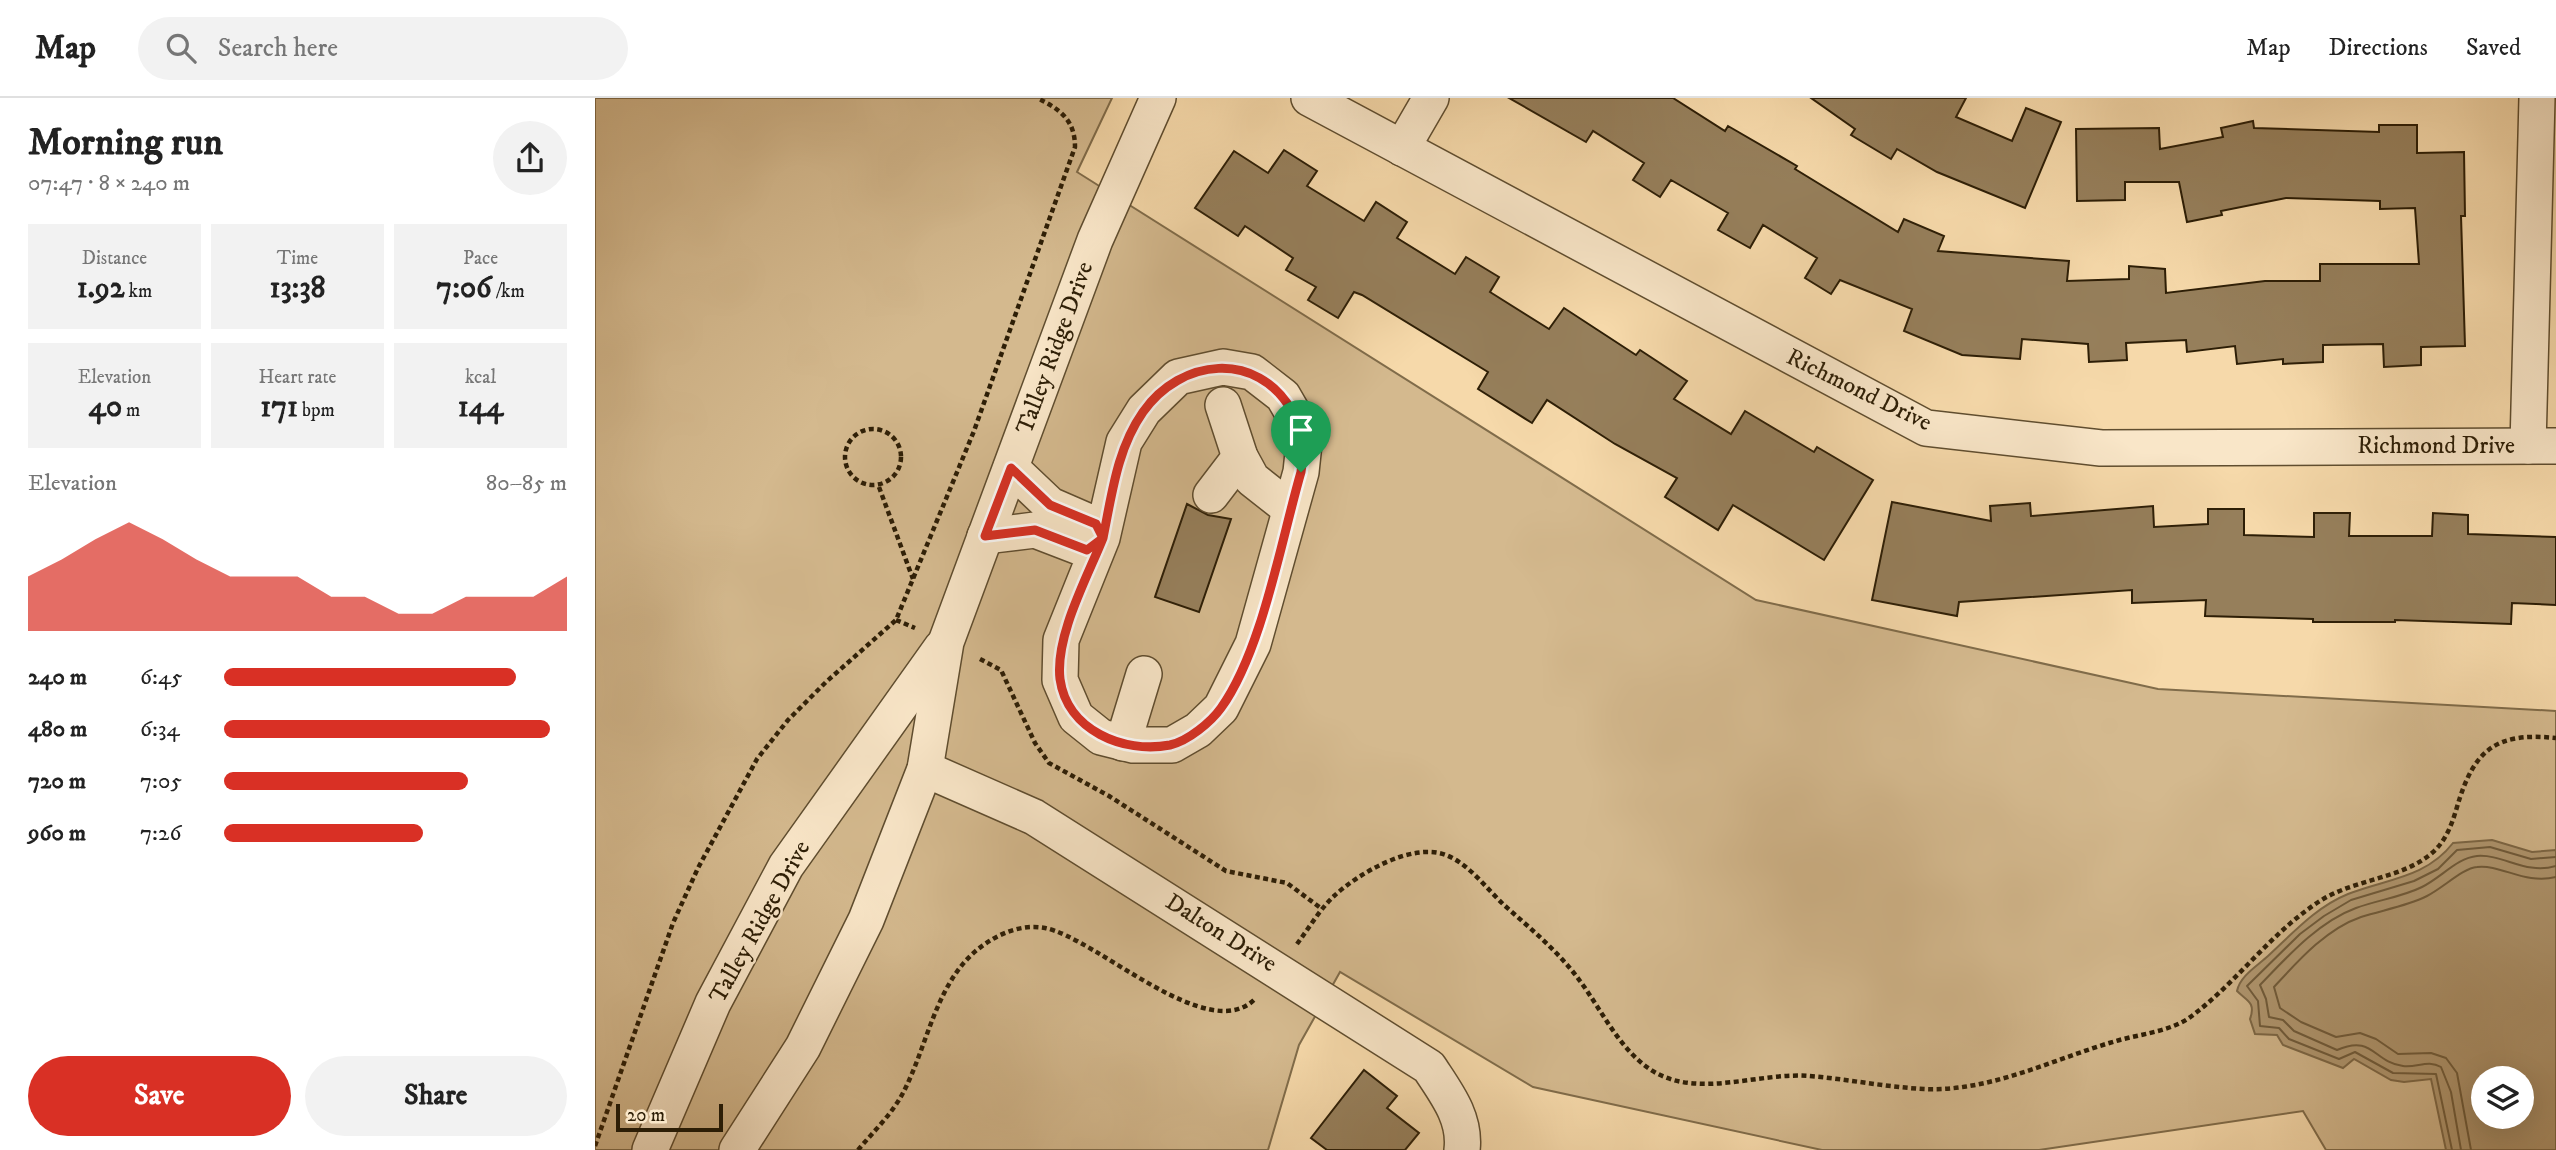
<!DOCTYPE html>
<html lang="en">
<head>
<meta charset="utf-8">
<style>
  :root { --surface:#fff; --page:#f2f2f2; --text:#222; --muted:#767676; --line:#e0e0e0; --accent:#d93025 }
  body { margin:0; font-family:"IM FELL DW Pica",serif; background:var(--page); color:var(--text); height:100vh; display:flex; flex-direction:column; font-size:26px; white-space:nowrap }
  * { box-sizing:border-box; margin:0 }
  p { font-size:23px; color:var(--muted) }
  .icon { flex:none; width:38px; height:38px; fill:none; stroke:currentColor; stroke-width:2; stroke-linecap:round; stroke-linejoin:round }
  .map { position:relative; flex:1; overflow:hidden }
  .drawer { display:flex; flex-direction:column; background:var(--surface); width:595px }
  .drawer>* { flex:none }
  .tools { position:absolute; left:1876px; top:968px; display:grid; gap:14px }
  .tools a { display:grid; place-items:center; width:63px; height:63px; border-radius:50%; background:var(--surface); box-shadow:0 7px 28px #0002; font-size:35px }
  .scale { position:absolute; left:21px; bottom:18px; width:107px; box-sizing:border-box; padding-left:7px; border:4px solid #2d1e06; border-top:0; font-size:19px; line-height:24px; white-space:nowrap; color:#2d1e06; -webkit-text-stroke:5px #f9e6c8; paint-order:stroke }
  .pin { position:absolute; display:grid; place-items:center; width:60px; height:60px; color:#fff; margin:-72px -30px; border-radius:50% 50% 50% 0; rotate:-45deg; box-shadow:0 0 7px #0007 }
  .pin .icon { rotate:45deg }
  .round { display:grid; place-items:center; flex:none; width:74px; height:74px; border-radius:37px; background:var(--page) }
  .headline { display:flex; align-items:center; justify-content:space-between; height:119px; padding:0 28px }
  h1 { font-size:38px; font-weight:700; line-height:52px }
  .stats { display:grid; grid-template-columns:repeat(3,1fr); gap:10px; height:119px; padding:7px 28px }
  .stats div { display:grid; align-content:center; border-radius:0px; background:var(--page); text-align:center }
  .stats b { font-size:30px; font-weight:700 }
  .stats small { font-size:19px; font-weight:400 }
  .stats p { font-size:19px }
  .chart { height:196px; padding:14px 28px }
  .chart p { display:flex; justify-content:space-between }
  .chart svg { width:100%; height:126px; margin-top:7px; fill:var(--accent); opacity:.7 }
  .action { display:flex; gap:14px; margin-top:auto; padding:14px 28px }
  .action a { flex:1; height:80px; border-radius:42px; background:var(--accent); color:#fff; font-size:28px; font-weight:700; line-height:80px; text-align:center }
  .action a+a { background:var(--page); color:var(--text) }
  ul { padding:0 28px; list-style:none; font-size:23px }
  li { display:grid; grid-template-columns:112px 84px 1fr; align-items:center; height:52px }
  li i { height:18px; border-radius:9px; background:var(--accent) }
  header { display:flex; align-items:center; gap:42px; box-sizing:border-box; height:98px; padding:0 35px; background:var(--surface); border-bottom:2px solid var(--line) }
  header strong { font-size:33px }
  nav { display:flex; gap:38px; margin-inline-start:auto; font-size:24px }
  .search { width:490px; height:63px; background:var(--page); display:flex; align-items:center; gap:18px; box-sizing:border-box; padding:0 24px; border-radius:38px; color:var(--muted); font-size:26px }
  main { display:flex; flex:1; min-height:0 }
  .map>svg:first-child { display:block }
  .green { fill:#d4b98e; stroke:#806c4a; stroke-width:2; fill-rule:evenodd }
  .water { fill:#b29972; stroke:#7d6847; stroke-width:2; fill-rule:evenodd }
  .lines { fill:none; stroke-linecap:round; stroke-linejoin:round }
  .shore { stroke:#705c3c; stroke-width:2 }
  .building { fill:#967f5b; stroke:#2d1e06; stroke-width:2 }
  .minor-casing { stroke:#5f4d2f; stroke-width:38 }
  .path { stroke:#2d1e06; stroke-width:4.5; stroke-dasharray:5 3.5; stroke-linecap:butt }
  .minor { stroke:#f9e6c8; stroke-width:35 }
  .route-casing { stroke:#fff; stroke-width:14 }
  .route { stroke:#d93025; stroke-width:9 }
  .labels { text-anchor:middle; dominant-baseline:central; stroke-width:5; stroke-linejoin:round; paint-order:stroke }
  .street-label { font-size:24px; fill:#2d1e06; stroke:#f9e6c8 }
</style>
</head>
<body>
<header>
<strong>Map</strong>
<div class="search"><svg class="icon" aria-label="search" viewBox="0 0 24 24"><circle cx="10" cy="10" r="6"/><path d="M15 15l6 6"/></svg>Search here</div>
<nav><a>Map</a><a>Directions</a><a>Saved</a></nav>
</header>
<main>
<section class="drawer">
<div class="headline"><div><h1>Morning run</h1><p>07:47 · 8 × 240 m</p></div><a class="round"><svg class="icon" aria-label="share" viewBox="0 0 24 24"><path d="M12 15V3M7 8l5-5 5 5M5 13v7h14v-7"/></svg></a></div>
<div class="stats">
<div><p>Distance</p><b>1.92<small> km</small></b></div>
<div><p>Time</p><b>13:38</b></div>
<div><p>Pace</p><b>7:06<small> /km</small></b></div>
</div>
<div class="stats">
<div><p>Elevation</p><b>40<small> m</small></b></div>
<div><p>Heart rate</p><b>171<small> bpm</small></b></div>
<div><p>kcal</p><b>144</b></div>
</div>
<div class="chart"><p><span>Elevation</span>80–85 m</p>
<svg viewBox="0 0 160 44" preserveAspectRatio="none"><path d="M0 44V25L10 19L20 12L30 6L40 12L50 19L60 25L70 25L80 25L90 32L100 32L110 38L120 38L130 32L140 32L150 32L160 25V44z"/></svg>
</div>
<ul>
<li><b>240 m</b>6:45<i style="width:85%"></i></li>
<li><b>480 m</b>6:34<i style="width:95%"></i></li>
<li><b>720 m</b>7:05<i style="width:71%"></i></li>
<li><b>960 m</b>7:26<i style="width:58%"></i></li>
</ul>
<div class="action"><a>Save</a><a>Share</a></div>
</section>
<div class="map">
<svg width="1961" height="1052" viewBox="0 0 1961 1052">
  <rect width="100%" height="100%" fill="#f6d9aa"/>
  <filter id="stains"><feTurbulence type="fractalNoise" baseFrequency=".00286" numOctaves="4"/><feColorMatrix values="0 0 0 0 .2 0 0 0 0 .09 0 0 0 0 .02 0 0 0 .5 -.17"/></filter>
  <radialGradient id="worn" r=".72"><stop offset=".6" stop-color="#630" stop-opacity="0"/><stop offset="1" stop-color="#630" stop-opacity=".3"/></radialGradient>
  <!-- green -->
  <path class="green" d="M 0,0 L 517,0 L 482,74 L 1161,502 L 1563,591 L 1961,613 L 1961,1052 L 1731,1052 L 1708,1013 L 1444,1052 L 1227,1052 L 938,989 L 745,874 L 704,947 L 673,1052 L 0,1052 ZM 1888,980 L 1927,980 L 1927,1018 L 1888,1018 Z"/>
  <!-- water -->
  <path class="water" d="M 1897,742 L 1937,754 L 1961,752 L 1961,1052 L 1851,1052 L 1836,981 L 1809,984 L 1796,982 L 1759,961 L 1748,970 L 1688,947 L 1682,937 L 1660,936 L 1655,921 C 1661,904 1652,903 1642,893 C 1645,878 1662,868 1673,858 C 1698,835 1721,809 1753,796 C 1791,781 1831,780 1858,745 ZM 1888,980 L 1927,980 L 1927,1018 L 1888,1018 Z"/>
  <g class="lines">
    <!-- shore -->
    <g class="shore">
      <path d="M 1857,1052 L 1841,976 L 1798,975 L 1760,954 L 1744,961 L 1694,941 L 1684,930 L 1665,928 L 1663,903 L 1652,888 L 1705,836 L 1729,818 L 1756,802 L 1819,783 L 1843,771 L 1862,752 L 1895,749 L 1936,761 L 1961,759"/>
      <path d="M 1866,1052 L 1856,994 L 1846,969 C 1833,961 1822,970 1808,968 C 1778,964 1778,936 1742,952 L 1699,933 L 1688,922 L 1674,919 L 1671,901 L 1665,887 C 1692,859 1723,824 1761,810 C 1783,802 1807,799 1827,789 C 1847,779 1862,760 1882,758 C 1909,756 1930,777 1961,768"/>
      <path d="M 1876,1052 L 1862,975 L 1851,960 L 1836,955 L 1803,956 L 1781,941 L 1765,935 L 1741,939 L 1706,924 L 1685,910 L 1679,889 C 1703,863 1731,831 1766,819 C 1788,812 1812,808 1832,798 C 1848,790 1868,770 1882,769 C 1906,766 1930,787 1961,779"/>
    </g>
  </g>
  <!-- building -->
  <g class="building">
    <path d="M 914,0 L 1078,0 L 1130,33 L 1133,28 L 1202,68 L 1200,71 L 1303,134 L 1309,121 L 1349,138 L 1343,153 L 1474,163 L 1472,183 L 1534,181 L 1534,168 L 1570,171 L 1571,195 L 1670,183 L 1725,183 L 1725,166 L 1824,166 L 1820,110 L 1785,111 L 1785,103 L 1691,100 L 1626,113 L 1627,117 L 1592,124 L 1584,84 L 1530,84 L 1530,102 L 1482,103 L 1481,31 L 1564,30 L 1565,51 L 1628,39 L 1626,30 L 1658,23 L 1659,30 L 1784,34 L 1784,27 L 1822,27 L 1822,55 L 1869,54 L 1870,118 L 1866,118 L 1870,248 L 1826,249 L 1826,267 L 1789,269 L 1788,246 L 1728,247 L 1728,264 L 1688,266 L 1688,261 L 1642,266 L 1640,248 L 1592,254 L 1591,242 L 1531,245 L 1532,262 L 1494,264 L 1493,246 L 1427,241 L 1425,261 L 1367,257 L 1309,233 L 1317,211 L 1245,182 L 1236,196 L 1210,180 L 1222,160 L 1168,127 L 1155,150 L 1123,132 L 1133,115 L 1076,82 L 1065,99 L 1038,82 L 1049,65 L 998,33 L 991,44 Z"/>
    <path d="M 1216,0 L 1371,0 L 1361,19 L 1417,43 L 1431,10 L 1466,24 L 1430,110 L 1342,74 L 1302,51 L 1296,61 L 1256,37 L 1260,31 Z"/>
    <path d="M 689,52 L 722,73 L 712,88 L 769,123 L 781,104 L 812,124 L 802,140 L 860,176 L 871,159 L 904,179 L 895,194 L 954,231 L 969,210 L 1041,257 L 1045,252 L 1092,283 L 1079,301 L 1136,336 L 1150,313 L 1219,354 L 1222,349 L 1278,382 L 1229,462 L 1138,407 L 1123,432 L 1070,399 L 1082,380 L 1020,346 L 952,302 L 937,325 L 883,291 L 893,274 L 767,197 L 759,194 L 743,220 L 713,202 L 721,189 L 691,172 L 698,160 L 650,128 L 643,138 L 600,110 L 639,53 L 673,75 Z"/>
    <path d="M 1297,404 L 1396,423 L 1395,408 L 1435,405 L 1436,418 L 1558,408 L 1559,429 L 1613,426 L 1613,411 L 1649,411 L 1649,437 L 1719,439 L 1719,415 L 1755,415 L 1754,438 L 1837,438 L 1838,415 L 1873,417 L 1873,436 L 1961,439 L 1961,507 L 1917,505 L 1916,526 L 1800,522 L 1800,524 L 1718,524 L 1718,521 L 1610,518 L 1611,502 L 1537,505 L 1537,492 L 1364,504 L 1362,518 L 1277,502 Z"/>
    <path d="M 592,406 L 613,417 L 636,421 L 604,514 L 560,499 Z"/>
    <path d="M 769,972 L 802,998 L 792,1010 L 824,1035 L 810,1052 L 732,1052 L 716,1040 Z"/>
  </g>
  <g class="lines">
    <defs>
      <g id="minor">
        <path d="M 714,0 L 1331,330 L 1506,350 L 1961,348"/>
        <path d="M 807,50 L 836,0"/>
        <path d="M 628,307 L 645,359 L 657,381 L 695,411"/>
        <path d="M 1933,348 L 1942,0"/>
        <path d="M 616,397 L 645,359"/>
        <path d="M 390,438 L 440,432 L 492,452 L 507,440 L 529,344 L 549,312 L 583,279 L 628,269 L 657,274 L 688,298 L 710,336 L 706,374 L 658,546 L 626,610 L 603,632 L 577,647 L 538,647 L 506,639 L 481,619 L 465,582 L 466,542 L 507,440 L 501,427 L 455,407 L 416,370"/>
        <path d="M 528,645 L 549,576"/>
        <path d="M 330,671 L 439,719 L 834,969 C 851,995 871,1020 867,1052"/>
        <path d="M 55,1052 L 118,905 L 191,768 L 347,549"/>
        <path d="M 142,1052 L 208,949 L 271,822 L 330,671 L 351,544 L 500,142 L 563,0"/>
      </g>
    </defs>
    <!-- minor casing -->
    <use href="#minor" class="minor-casing"/>
    <!-- path -->
    <g class="path">
      <circle cx="278" cy="359" r="28"/>
      <path d="M 284,389 L 318,481"/>
      <path d="M 301,522 L 320,530"/>
      <path d="M 385,561 L 406,572 L 440,645 L 454,665 L 514,698 L 631,773 L 692,785 L 727,811"/>
      <path d="M 702,846 C 714,830 725,811 739,798 C 764,775 817,744 851,757 C 874,766 892,791 909,807 C 936,831 964,854 985,883 C 1008,914 1027,957 1063,976 C 1108,999 1166,974 1214,978 C 1252,981 1290,989 1329,991 C 1396,994 1458,961 1521,943 C 1545,936 1573,934 1594,920 C 1641,886 1675,835 1725,803 C 1759,781 1807,781 1837,755 C 1851,743 1857,726 1862,709 C 1879,651 1901,634 1961,640"/>
      <path d="M 0,1048 L 78,825 L 103,770 L 162,661 L 193,622 L 231,584 L 301,522 L 379,333 L 480,49 C 480,22 465,11 442,0"/>
      <path d="M 263,1052 C 279,1033 298,1015 309,993 C 334,944 342,878 390,846 C 407,834 429,826 450,830 C 502,840 614,950 661,900"/>
    </g>
    <!-- minor -->
    <use href="#minor" class="minor"/>
  </g>
  <g class="lines">
    <defs>
      <path id="route" d="M 706,374 C 707,363 712,347 710,337 C 708,329 700,320 697,313 C 662,252 586,260 548,314 C 522,351 517,396 508,440 L 492,452 L 440,432 L 390,438 L 416,370 L 455,407 L 501,426 L 508,440 C 492,480 460,538 465,581 C 472,632 528,656 575,647 C 593,643 616,624 626,610 C 667,553 686,443 706,374"/>
    </defs>
    <!-- route casing -->
    <use href="#route" class="route-casing"/>
    <!-- route -->
    <use href="#route" class="route"/>
  </g>
  <g class="labels">
    <!-- street labels -->
    <g class="street-label">
      <text transform="translate(460 250) rotate(-70)">Talley Ridge Drive</text>
      <text transform="translate(1264 292) rotate(26)">Richmond Drive</text>
      <text x="1841" y="348">Richmond Drive</text>
      <text transform="translate(165 824) rotate(-61)">Talley Ridge Drive</text>
      <text transform="translate(626 835) rotate(32)">Dalton Drive</text>
    </g>
  </g>
  <rect width="100%" height="100%" filter="url(#stains)"/>
  <rect width="100%" height="100%" fill="url(#worn)"/>
</svg>
<div class="tools">
<a><svg class="icon" aria-label="layers" viewBox="0 0 24 24"><path d="M12 4l9 5-9 5-9-5zM3 14l9 5 9-5"/></svg></a>
</div>
<div class="scale">20 m</div>
<div class="pin" style="left:706px;top:374px;background:#1e9e55"><svg class="icon" aria-label="arrive" viewBox="0 0 24 24"><path d="M6 21V4h12l-3 4 3 4H6"/></svg></div>
</div>
</main>
</body>
</html>
